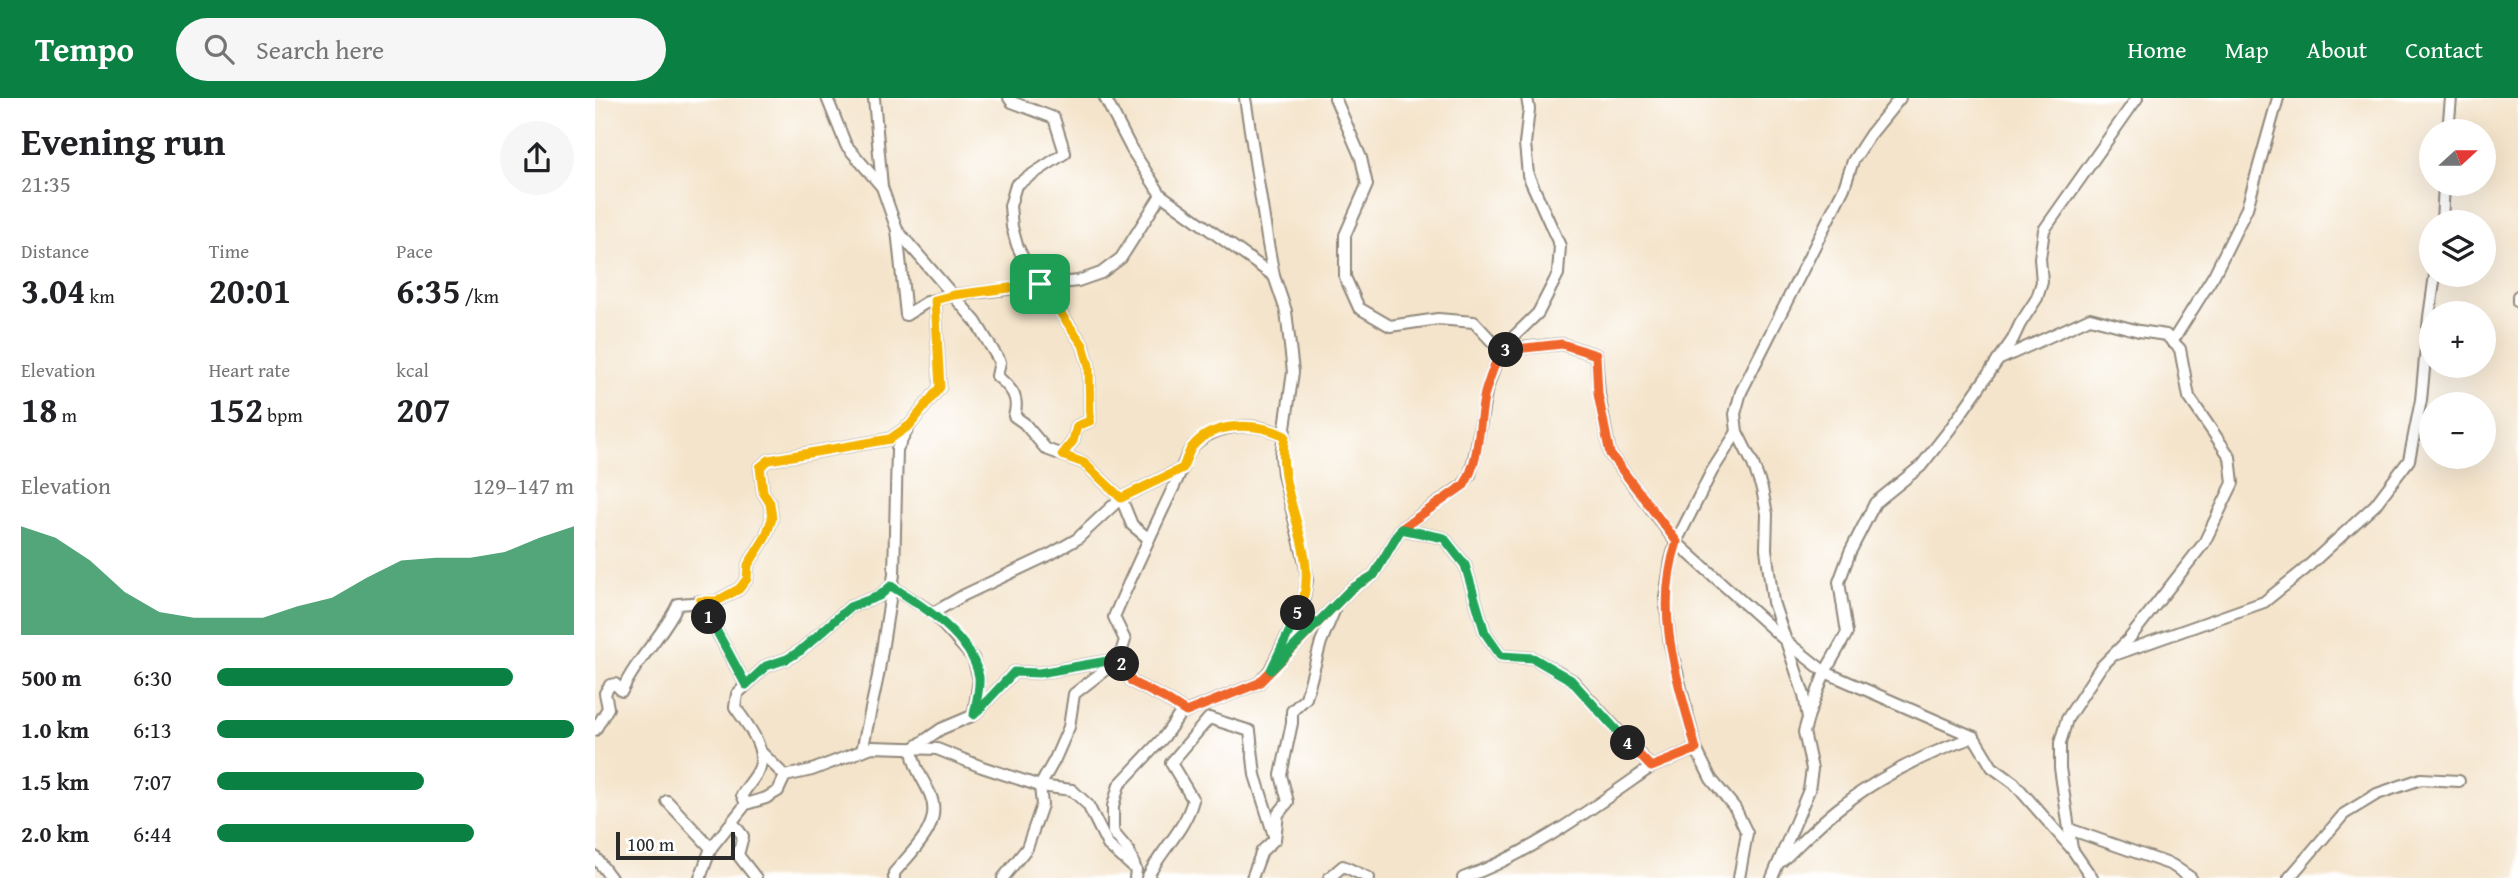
<!DOCTYPE html>
<html lang="en">
<head>
<meta charset="utf-8">
<style>
  :root { --surface:#fff; --page:#f6f6f6; --text:#202124; --muted:#757577; --accent:#0b8043 }
  body { margin:0; font-family:"Gentium Book Plus",serif; background:var(--page); color:var(--text); height:100vh; display:flex; flex-direction:column; font-size:26px; white-space:nowrap }
  * { box-sizing:border-box; margin:0 }
  p { font-size:23px; color:var(--muted) }
  .icon { flex:none; width:38px; height:38px; fill:none; stroke:currentColor; stroke-width:2; stroke-linecap:round; stroke-linejoin:round }
  .map { position:relative; flex:1; overflow:hidden }
  .panel { display:flex; flex-direction:column; background:var(--surface); width:595px }
  .panel>* { flex:none }
  .needle { width:46px; rotate:69deg }
  .fabs { position:absolute; left:1824px; top:21px; display:grid; gap:14px }
  .fabs a { display:grid; place-items:center; width:77px; height:77px; border-radius:50%; background:var(--surface); box-shadow:0 7px 28px #0002; font-size:35px }
  .scale { position:absolute; left:21px; bottom:18px; width:119px; box-sizing:border-box; padding-left:7px; border:4px solid #2b2b2b; border-top:0; font-size:19px; line-height:24px; white-space:nowrap; color:#2b2b2b; -webkit-text-stroke:5px #fff; paint-order:stroke }
  .pin { position:absolute; display:grid; place-items:center; width:60px; height:60px; color:#fff; margin:-30px; border-radius:14px; box-shadow:0 4px 10px #0006 }
  .km { position:absolute; width:35px; height:35px; margin:-18px; border-radius:50%; background:#222; color:#fff; font-size:19px; line-height:35px; text-align:center }
  .round { display:grid; place-items:center; flex:none; width:74px; height:74px; border-radius:37px; background:var(--page) }
  .head { display:flex; align-items:center; justify-content:space-between; height:119px; padding:0 21px }
  h1 { font-size:38px; font-weight:800; line-height:52px }
  .stats { display:grid; grid-template-columns:repeat(3,1fr); gap:10px; height:119px; padding:7px 21px }
  .stats div { display:grid; align-content:center }
  .stats b { font-size:35px; font-weight:800 }
  .stats small { font-size:19px; font-weight:400 }
  .stats p { font-size:19px }
  .chart { height:196px; padding:14px 21px }
  .chart p { display:flex; justify-content:space-between }
  .chart svg { width:100%; height:126px; margin-top:7px; fill:var(--accent); opacity:.7 }
  ul { padding:0 21px; list-style:none; font-size:23px }
  li { display:grid; grid-template-columns:112px 84px 1fr; align-items:center; height:52px }
  li i { height:18px; border-radius:9px; background:var(--accent) }
  header { display:flex; align-items:center; gap:42px; box-sizing:border-box; height:98px; padding:0 35px; background:var(--accent); color:#fff }
  header strong { font-size:33px }
  nav { display:flex; gap:38px; margin-inline-start:auto; font-size:24px }
  .search { width:490px; height:63px; background:var(--page); display:flex; align-items:center; gap:18px; box-sizing:border-box; padding:0 24px; border-radius:38px; color:var(--muted); font-size:26px }
  main { display:flex; flex:1; min-height:0 }
  .map>svg:first-child { display:block }
  .lines { fill:none; stroke-linecap:round; stroke-linejoin:round }
  .minor-casing { stroke:#90887b; stroke-width:14 }
  .minor { stroke:#fff; stroke-width:10 }
  .split-1-casing { stroke:#fff; stroke-width:14 }
  .split-2-casing { stroke:#fff; stroke-width:14 }
  .split-3-casing { stroke:#fff; stroke-width:14 }
  .split-4-casing { stroke:#fff; stroke-width:14 }
  .split-5-casing { stroke:#fff; stroke-width:14 }
  .split-6-casing { stroke:#fff; stroke-width:14 }
  .split-1 { stroke:#f5b400; stroke-width:9 }
  .split-2 { stroke:#22a559; stroke-width:9 }
  .split-3 { stroke:#f0652b; stroke-width:9 }
  .split-4 { stroke:#f0652b; stroke-width:9 }
  .split-5 { stroke:#22a559; stroke-width:9 }
  .split-6 { stroke:#f5b400; stroke-width:9 }
</style>
</head>
<body>
<header>
<strong>Tempo</strong>
<div class="search"><svg class="icon" aria-label="search" viewBox="0 0 24 24"><circle cx="10" cy="10" r="6"/><path d="M15 15l6 6"/></svg>Search here</div>
<nav><a>Home</a><a>Map</a><a>About</a><a>Contact</a></nav>
</header>
<main>
<section class="panel">
<div class="head"><div><h1>Evening run</h1><p>21:35</p></div><a class="round"><svg class="icon" aria-label="share" viewBox="0 0 24 24"><path d="M12 15V3M7 8l5-5 5 5M5 13v7h14v-7"/></svg></a></div>
<div class="stats">
<div><p>Distance</p><b>3.04<small> km</small></b></div>
<div><p>Time</p><b>20:01</b></div>
<div><p>Pace</p><b>6:35<small> /km</small></b></div>
</div>
<div class="stats">
<div><p>Elevation</p><b>18<small> m</small></b></div>
<div><p>Heart rate</p><b>152<small> bpm</small></b></div>
<div><p>kcal</p><b>207</b></div>
</div>
<div class="chart"><p><span>Elevation</span>129–147 m</p>
<svg viewBox="0 0 160 44" preserveAspectRatio="none"><path d="M0 44V6L10 10L20 18L30 29L40 36L50 38L60 38L70 38L80 34L90 31L100 24L110 18L120 17L130 17L140 15L150 10L160 6V44z"/></svg>
</div>
<ul>
<li><b>500 m</b>6:30<i style="width:83%"></i></li>
<li><b>1.0 km</b>6:13<i style="width:100%"></i></li>
<li><b>1.5 km</b>7:07<i style="width:58%"></i></li>
<li><b>2.0 km</b>6:44<i style="width:72%"></i></li>
</ul>
</section>
<div class="map">
<svg width="1923" height="780" viewBox="0 0 1923 780">
  <rect width="100%" height="100%" fill="#fff"/>
  <filter id="ink" filterUnits="userSpaceOnUse"><feTurbulence type="fractalNoise" baseFrequency=".0143" numOctaves="2"/><feDisplacementMap in="SourceGraphic" scale="14" xChannelSelector="R" yChannelSelector="G"/><feConvolveMatrix kernelMatrix="1 2 1 2 8 2 1 2 1" color-interpolation-filters="sRGB"/></filter>
  <filter id="wash" filterUnits="userSpaceOnUse"><feTurbulence type="fractalNoise" baseFrequency=".00686" numOctaves="4" result="noise"/><feDisplacementMap in="SourceGraphic" scale="28" xChannelSelector="R" yChannelSelector="G"/><feGaussianBlur stdDeviation="1.57" result="paint"/><feColorMatrix in="noise" values="0 0 0 0 0 0 0 0 0 0 0 0 0 0 0 0 0 1.4 0 .05"/><feComposite in="paint" operator="in"/></filter>
  <g filter="url(#wash)">
    <rect width="100%" height="100%" fill="#f4e4cb"/>
  </g>
  <g filter="url(#ink)">
    <g class="lines">
      <defs>
        <g id="minor">
          <path d="M 232,0 L 251,47 L 287,89"/>
          <path d="M 279,0 L 287,89 L 302,132 L 311,217 L 332,204 L 359,197 L 483,183 L 506,175 L 526,160 L 566,97"/>
          <path d="M 414,0 L 417,4 L 459,20 L 470,55 L 421,87 L 415,108 L 417,129 L 422,147 L 429,162 L 488,247 L 494,268 L 495,323 L 482,328 L 478,343 L 467,357"/>
          <path d="M 510,0 L 537,52 L 566,97 L 679,178"/>
          <path d="M 740,0 L 766,60 L 772,87 L 750,137 L 750,179 L 764,210 L 795,228 L 843,221 L 879,224 L 905,252"/>
          <path d="M 1853,33 L 1856,0"/>
          <path d="M 1847,124 L 1849,86"/>
          <path d="M 302,132 L 381,224 L 405,264 L 402,278 C 416,290 425,299 419,318 L 429,325 L 451,351 L 489,365 L 526,400 L 537,427 L 554,441"/>
          <path d="M 1923,198 L 1923,204"/>
          <path d="M 1577,244 L 1619,177 L 1652,110 L 1683,0"/>
          <path d="M 905,252 L 967,246 L 1001,257 L 1004,296 L 1015,356 L 1081,444 L 1192,544 L 1230,574 L 1379,639"/>
          <path d="M 1403,262 L 1495,220 L 1544,233 L 1571,237 L 1585,251 L 1594,299 L 1635,359 L 1638,385 L 1609,445 L 1534,541 L 1505,570 L 1472,621 L 1465,645 L 1465,670 L 1477,751"/>
          <path d="M 1142,334 L 1117,373 L 1081,444 L 1076,462 L 1070,499 L 1075,546 L 1101,651 L 1116,681 L 1140,710 L 1152,735 L 1144,780"/>
          <path d="M 806,431 L 849,440 L 870,467 L 890,535 L 906,558 L 938,560 L 977,582 L 1056,669 L 1101,651"/>
          <path d="M 296,488 L 338,515 L 378,560 L 384,581 L 379,614"/>
          <path d="M 105,503 L 151,587"/>
          <path d="M 338,515 L 369,497 L 456,456 L 482,441 L 526,400 L 588,370"/>
          <path d="M 1522,556 L 1669,504 L 1709,472 L 1780,407 L 1814,362 L 1826,302 L 1834,219 L 1840,177"/>
          <path d="M 682,566 L 756,491 L 779,477 L 806,431 L 868,387 L 875,377 L 881,352 L 891,294 L 905,252 L 943,215 L 963,176 L 965,148 L 933,77 L 930,46 L 934,11 L 932,0"/>
          <path d="M 1213,619 L 1230,574 L 1252,535 L 1244,484 L 1255,454 L 1280,405 L 1326,368 L 1355,331 L 1418,241 L 1425,226 L 1442,200 L 1447,184 L 1445,160 L 1449,132 L 1542,0"/>
          <path d="M 0,632 L 13,610 L 10,595 L 15,587 L 20,586 L 27,593 C 41,561 68,538 83,506 L 122,503 L 144,491 L 152,481 L 153,467 L 170,440 L 177,421 L 175,405 L 168,394 L 165,369 L 174,362 L 295,341 L 315,327"/>
          <path d="M 317,651 L 346,631 L 379,617 L 419,574 L 444,575 L 524,561 L 537,584 L 569,600 L 591,614"/>
          <path d="M 267,653 L 283,578 L 299,476 L 302,351 L 315,327 L 345,289 L 340,202"/>
          <path d="M 167,655 L 190,678"/>
          <path d="M 72,703 L 116,750"/>
          <path d="M 151,706 L 147,697 C 152,688 162,678 165,669 C 171,648 151,625 140,609 L 142,596 L 171,568 L 192,561 L 205,553 L 255,509 L 284,498 L 296,488"/>
          <path d="M 138,725 L 148,738 L 143,757 L 161,780"/>
          <path d="M 1474,731 L 1577,767 L 1596,780"/>
          <path d="M 0,759 L 16,780"/>
          <path d="M 1187,763 C 1207,744 1226,723 1248,707 C 1287,677 1333,655 1379,639 L 1397,669 L 1419,685 L 1477,751 L 1497,780"/>
          <path d="M 105,780 L 116,750 L 151,706 L 171,700 L 183,693 L 190,678 L 217,672 L 277,649 L 342,651 L 387,669 L 445,688 L 477,692 L 493,707 L 513,747 L 539,770"/>
          <path d="M 299,780 L 299,775 C 317,753 349,727 335,696 C 327,678 319,671 317,651"/>
          <path d="M 408,780 L 432,750 L 447,707 L 445,688 L 460,661 L 474,629 L 479,596 L 524,561 L 530,542 L 519,519 C 538,474 559,430 580,386 C 586,375 590,356 599,347 C 624,325 661,323 690,338"/>
          <path d="M 540,780 L 541,772 L 534,753 L 518,734 L 518,708 L 524,687 L 569,639 L 585,616 L 664,585 L 675,572 L 708,506 L 712,482 L 710,465 L 688,376 L 686,357 L 698,274 L 691,213 L 679,178 L 673,146 L 650,0"/>
          <path d="M 552,780 C 566,752 590,732 598,702 L 576,665 L 614,620 L 655,633 L 660,677 L 680,741"/>
          <path d="M 657,780 L 667,753 L 680,741 L 683,716 L 693,704 L 686,677 L 697,625 L 697,613 L 711,600 L 726,544 L 739,513"/>
          <path d="M 734,780 L 748,768 L 774,780"/>
          <path d="M 868,780 C 937,755 996,711 1056,669"/>
          <path d="M 1177,780 L 1214,692 L 1217,671 L 1209,634 L 1213,620 L 1209,597 L 1178,504 L 1171,451 L 1172,416 L 1167,391 L 1158,366 L 1142,334 L 1140,316 L 1146,294 L 1249,90 L 1258,63 L 1275,37 L 1305,0"/>
          <path d="M 1694,780 L 1749,716 L 1782,696 L 1826,681 L 1864,683"/>
        </g>
      </defs>
      <!-- minor casing -->
      <use href="#minor" class="minor-casing"/>
      <!-- minor -->
      <use href="#minor" class="minor"/>
    </g>
  </g>
  <g class="lines" filter="url(#ink)">
    <defs>
      <path id="split-1" d="M 114,519 L 105,503 L 122,503 L 144,491 L 152,481 L 153,467 L 170,440 L 177,421 L 175,405 L 168,394 L 165,369 L 174,362 L 295,341 L 315,327 L 345,289 L 340,202 L 359,197 L 445,186"/>
      <path id="split-2" d="M 114,519 L 151,587 L 171,568 L 192,561 L 205,553 L 255,509 L 284,498 L 296,488 C 328,508 377,539 384,579 C 385,591 381,605 379,617 L 419,574 L 444,575 L 524,561 L 527,566"/>
      <path id="split-3" d="M 527,566 L 537,584 L 569,600 L 591,614 L 664,585 L 756,491 L 779,477 L 806,431 L 869,387 C 886,360 883,325 890,295 C 894,281 900,266 905,253 L 911,252"/>
      <path id="split-4" d="M 911,252 L 967,246 L 1001,257 L 1003,296 L 1015,356 L 1082,444 C 1058,516 1083,581 1101,651 L 1056,669 L 1033,645"/>
      <path id="split-5" d="M 703,515 L 676,572 L 756,491 L 779,477 L 806,431 L 849,440 L 870,467 L 890,535 L 906,558 L 938,560 L 976,582 L 1033,645"/>
      <path id="split-6" d="M 445,186 L 488,247 L 494,268 L 495,323 L 482,328 L 478,343 L 467,357 L 489,365 L 526,400 L 588,370 C 590,364 593,355 597,349 C 618,323 662,324 690,338 C 678,397 731,458 703,515"/>
    </defs>
    <!-- split-1 casing -->
    <use href="#split-1" class="split-1-casing"/>
    <!-- split-2 casing -->
    <use href="#split-2" class="split-2-casing"/>
    <!-- split-3 casing -->
    <use href="#split-3" class="split-3-casing"/>
    <!-- split-4 casing -->
    <use href="#split-4" class="split-4-casing"/>
    <!-- split-5 casing -->
    <use href="#split-5" class="split-5-casing"/>
    <!-- split-6 casing -->
    <use href="#split-6" class="split-6-casing"/>
    <!-- split-1 -->
    <use href="#split-1" class="split-1"/>
    <!-- split-2 -->
    <use href="#split-2" class="split-2"/>
    <!-- split-3 -->
    <use href="#split-3" class="split-3"/>
    <!-- split-4 -->
    <use href="#split-4" class="split-4"/>
    <!-- split-5 -->
    <use href="#split-5" class="split-5"/>
    <!-- split-6 -->
    <use href="#split-6" class="split-6"/>
  </g>
</svg>
<div class="fabs">
<a><svg class="needle" viewBox="-14 -14 28 28"><path d="M0-13l5 13h-10z" fill="#e53935"/><path d="M0 13l5-13h-10z" fill="#757577"/></svg></a>
<a><svg class="icon" aria-label="layers" viewBox="0 0 24 24"><path d="M12 4l9 5-9 5-9-5zM3 14l9 5 9-5"/></svg></a>
<a>+</a>
<a>−</a>
</div>
<div class="scale">100 m</div>
<div class="pin" style="left:445px;top:186px;background:#1e9e55"><svg class="icon" aria-label="arrive" viewBox="0 0 24 24"><path d="M6 21V4h12l-3 4 3 4H6"/></svg></div>
<b class="km" style="left:114px;top:519px">1</b>
<b class="km" style="left:527px;top:566px">2</b>
<b class="km" style="left:911px;top:252px">3</b>
<b class="km" style="left:1033px;top:645px">4</b>
<b class="km" style="left:703px;top:515px">5</b>
</div>
</main>
</body>
</html>
